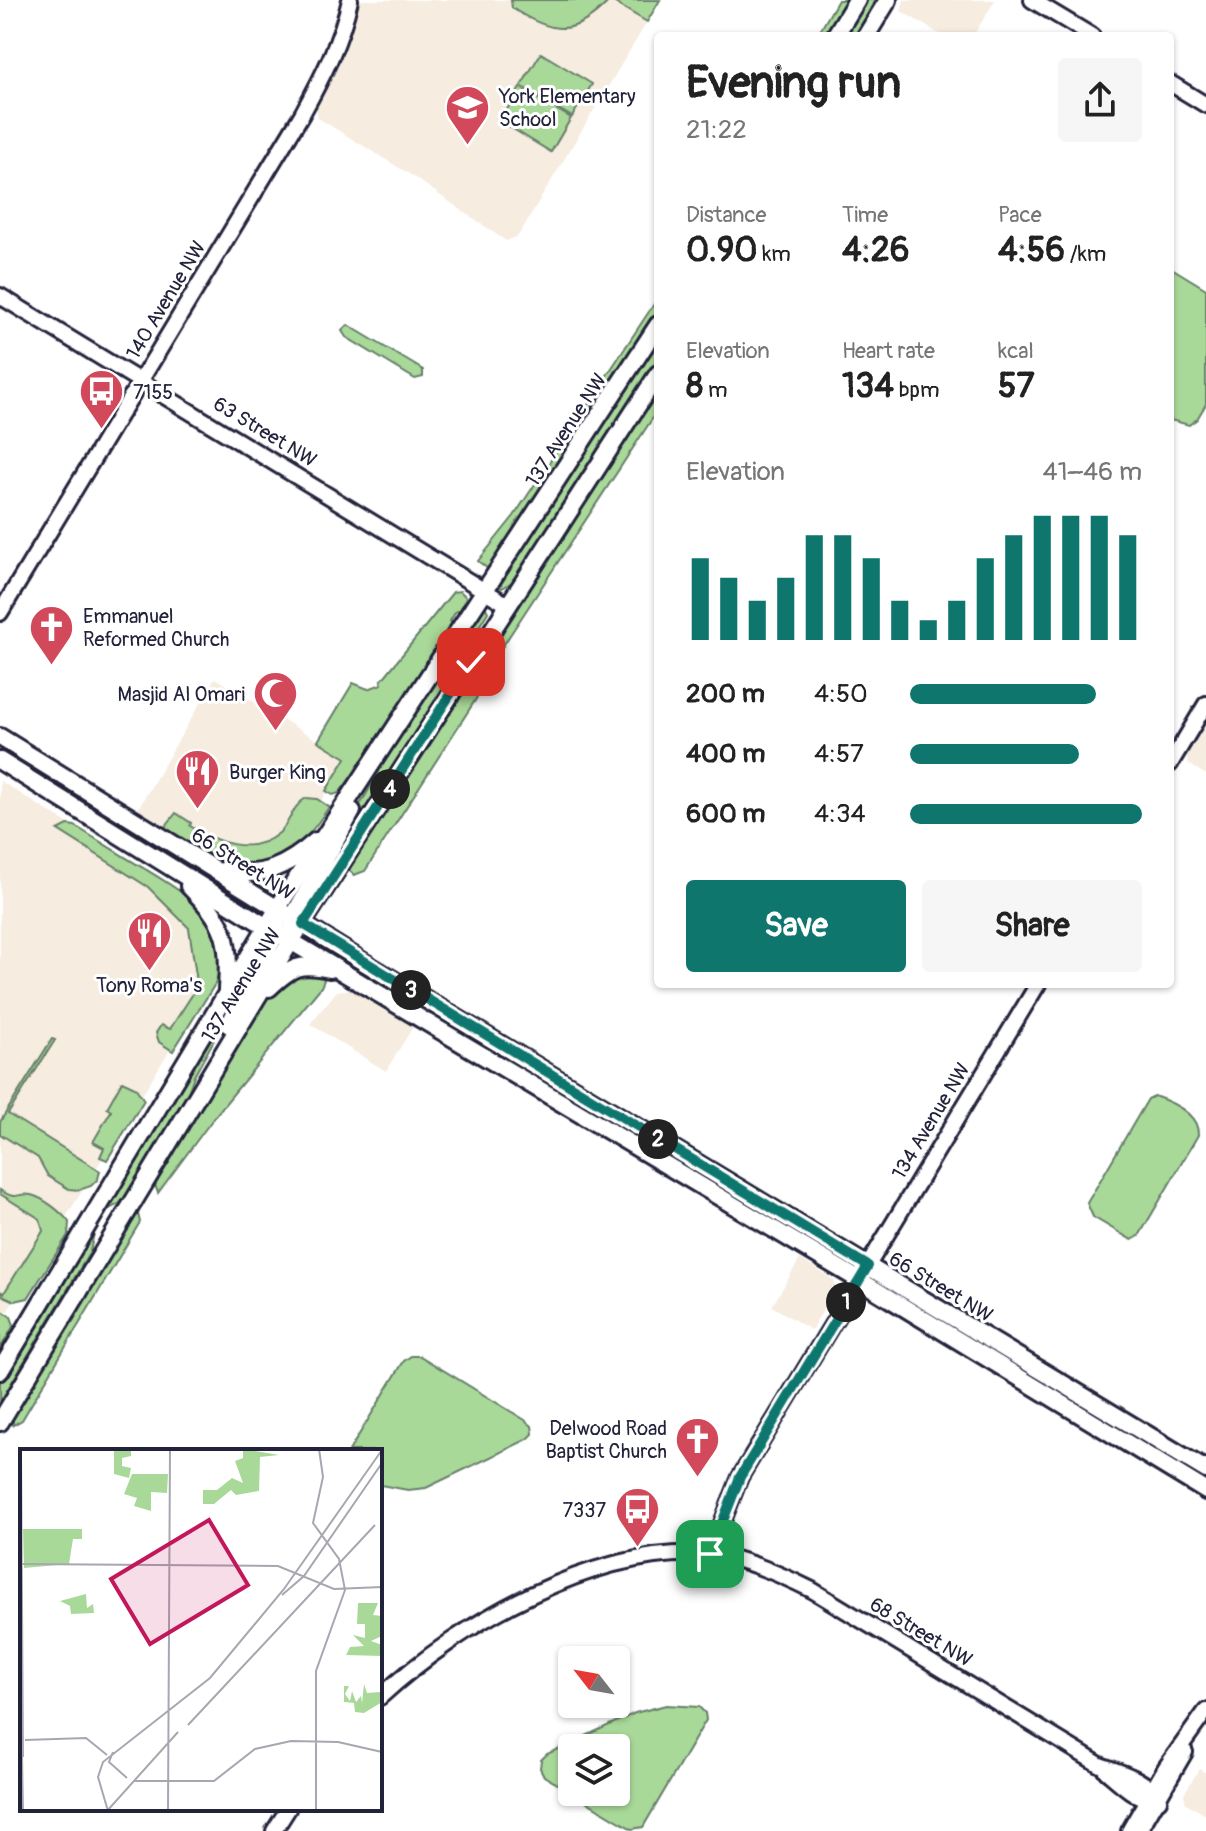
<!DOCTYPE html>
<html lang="en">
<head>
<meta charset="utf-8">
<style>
  :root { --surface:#fff; --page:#f6f6f6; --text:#222; --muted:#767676; --accent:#0f766e }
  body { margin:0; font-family:Pangolin,sans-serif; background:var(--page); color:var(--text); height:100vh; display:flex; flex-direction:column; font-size:30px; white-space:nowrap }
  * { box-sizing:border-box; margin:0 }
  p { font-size:26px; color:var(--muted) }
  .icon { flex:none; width:44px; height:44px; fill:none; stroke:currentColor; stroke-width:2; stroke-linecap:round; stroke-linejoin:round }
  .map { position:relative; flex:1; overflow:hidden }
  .sheet { position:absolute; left:654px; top:32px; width:520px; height:956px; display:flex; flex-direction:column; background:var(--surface); border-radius:8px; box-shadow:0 2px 6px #0004 }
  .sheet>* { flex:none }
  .needle { width:52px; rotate:301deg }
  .buttons { position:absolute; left:558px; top:1646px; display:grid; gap:16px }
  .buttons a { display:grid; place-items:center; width:72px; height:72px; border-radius:8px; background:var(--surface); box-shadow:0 2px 6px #0004; font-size:40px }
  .pin { position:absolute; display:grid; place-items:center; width:68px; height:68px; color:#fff; margin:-34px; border-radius:16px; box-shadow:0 4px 12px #0006 }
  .km { position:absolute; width:40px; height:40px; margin:-20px; border-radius:50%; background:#222; color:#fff; font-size:22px; line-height:40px; text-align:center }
  .round { display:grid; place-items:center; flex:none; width:84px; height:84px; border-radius:8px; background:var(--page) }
  .head { display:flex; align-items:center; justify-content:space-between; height:136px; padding:0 32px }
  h1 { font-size:44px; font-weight:700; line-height:60px }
  .stats { display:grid; grid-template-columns:repeat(3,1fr); gap:12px; height:136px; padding:8px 32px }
  .stats div { display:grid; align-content:center }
  .stats b { font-size:34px; font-weight:700 }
  .stats small { font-size:22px; font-weight:400 }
  .stats p { font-size:22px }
  .chart { height:224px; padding:16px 32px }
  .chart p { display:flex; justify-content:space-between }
  .chart svg { width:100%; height:144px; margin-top:8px; stroke:var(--accent); stroke-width:6 }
  .primary-button { display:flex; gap:16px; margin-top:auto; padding:16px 32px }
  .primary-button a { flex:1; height:92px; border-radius:8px; background:var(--accent); color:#fff; font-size:32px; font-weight:700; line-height:92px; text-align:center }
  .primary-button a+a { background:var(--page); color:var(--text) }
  ul { padding:0 32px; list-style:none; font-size:26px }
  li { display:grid; grid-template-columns:128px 96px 1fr; align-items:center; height:60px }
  li i { height:20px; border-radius:10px; background:var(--accent) }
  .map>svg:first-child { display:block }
  .built { fill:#f6ecdf }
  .green { fill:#a9d999; stroke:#667e6a; stroke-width:2; fill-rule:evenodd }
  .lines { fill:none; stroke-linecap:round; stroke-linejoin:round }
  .tertiary-casing { stroke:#22223b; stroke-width:20 }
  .secondary-casing { stroke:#22223b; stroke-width:22 }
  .tertiary { stroke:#fff; stroke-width:14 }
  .secondary { stroke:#fff; stroke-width:16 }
  .route-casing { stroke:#fff; stroke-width:16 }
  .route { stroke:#0f766e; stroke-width:10 }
  .labels { text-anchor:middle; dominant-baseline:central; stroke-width:6; stroke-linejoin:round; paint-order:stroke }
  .poi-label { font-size:20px; fill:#22223b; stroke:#fff; text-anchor:start }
  .street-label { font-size:20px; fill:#22223b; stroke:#fff }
  .inset-road { fill:none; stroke:#a7a7b1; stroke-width:2 }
  .view { fill:#c2185b; fill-opacity:0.15; stroke:#c2185b; stroke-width:4 }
  .inset-edge { fill:none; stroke:#22223b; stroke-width:4 }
</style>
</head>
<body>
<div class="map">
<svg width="1206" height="1831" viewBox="0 0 1206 1831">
  <rect width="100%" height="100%" fill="#fff"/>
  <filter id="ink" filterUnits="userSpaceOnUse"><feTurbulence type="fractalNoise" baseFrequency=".0125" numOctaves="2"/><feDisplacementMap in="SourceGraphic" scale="16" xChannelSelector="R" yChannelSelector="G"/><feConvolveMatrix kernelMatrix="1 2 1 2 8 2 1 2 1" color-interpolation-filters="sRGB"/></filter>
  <g filter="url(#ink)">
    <!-- built -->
    <g class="built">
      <path d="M 359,0 L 610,0 L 647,22 L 518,236 L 506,241 L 411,175 L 318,118 L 316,106 L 335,70 L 354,24 Z"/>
      <path d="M 904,0 L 995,0 L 973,36 L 943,36 L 901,11 Z"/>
      <path d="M 215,678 L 346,758 L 317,808 L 283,847 L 209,851 L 135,814 Z"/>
      <path d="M 1206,720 L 1206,775 L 1189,764 L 1186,754 Z"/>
      <path d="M 0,781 L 187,898 L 212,968 L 186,1024 L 0,1323 Z"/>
      <path d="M 351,989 L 414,1025 L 386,1071 L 310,1024 L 337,991 Z"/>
      <path d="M 800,1259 L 834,1280 L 836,1289 L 811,1330 L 772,1306 Z"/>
      <path d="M 1199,1769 L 1206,1773 L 1206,1815 L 1186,1803 L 1184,1794 Z"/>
    </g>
    <!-- green -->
    <g class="green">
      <path d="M 511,0 L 610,0 C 576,37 553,35 512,8 Z"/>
      <path d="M 610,0 L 660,0 L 647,22 Z"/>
      <path d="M 838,0 L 849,0 L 827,36 L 817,36 Z"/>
      <path d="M 864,0 L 875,0 L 856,36 L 842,36 Z"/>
      <path d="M 541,53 L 592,84 L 572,117 L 521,86 Z"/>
      <path d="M 520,88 L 571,118 L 551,152 L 500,121 Z"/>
      <path d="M 1170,267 L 1206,289 L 1206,404 L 1197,419 L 1189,425 L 1170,420 Z"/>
      <path d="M 658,298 L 658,311 L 496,562 L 488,569 L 478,561 L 514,516 Z"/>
      <path d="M 348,325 L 423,370 L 423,377 L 415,379 L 346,337 L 342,331 Z"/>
      <path d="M 658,335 L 658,360 L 524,567 L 512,582 L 502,588 L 496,584 Z"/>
      <path d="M 658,384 L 658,410 L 489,667 L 476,699 L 365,871 L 354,875 L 348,869 L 348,864 Z"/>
      <path d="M 460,591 L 466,597 L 459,612 L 456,611 L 450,621 L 454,625 L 376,745 L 339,793 L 333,795 L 326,791 L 346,758 L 318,741 L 353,683 L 368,689 L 382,684 L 381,681 L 453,592 Z"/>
      <path d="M 485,606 L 488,612 L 458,660 L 443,691 L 321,879 L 301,904 L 377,776 L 388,751 Z"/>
      <path d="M 306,798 L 317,799 L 329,807 C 275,888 241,876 164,833 L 165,827 L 176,813 L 191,823 L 190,826 C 216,842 251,857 279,833 C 291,822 291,807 306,798 Z"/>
      <path d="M 68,825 L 75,826 C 98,840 121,855 145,869 C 188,895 237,924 215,984 L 173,1051 L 159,1042 L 156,1033 L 161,1025 L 170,1029 L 196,989 L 197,982 L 189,928 L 148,887 L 58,830 Z"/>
      <path d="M 266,946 L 194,1076 L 185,1101 L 131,1191 L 119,1204 L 105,1211 L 252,964 Z"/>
      <path d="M 298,970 L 322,974 L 324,980 L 321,987 L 215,1116 L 158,1193 L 155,1185 L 174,1154 L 170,1151 L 223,1063 L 276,986 Z"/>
      <path d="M 449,1021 L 802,1235 L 770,1220 L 454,1028 Z"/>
      <path d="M 52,1039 L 55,1040 L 8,1114 L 100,1171 L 98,1179 L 91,1186 L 79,1190 L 69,1189 L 48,1176 L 38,1158 L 0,1134 L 0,1122 Z"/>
      <path d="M 122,1081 L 135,1087 L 144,1100 L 107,1160 L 100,1157 L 104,1148 L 93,1142 L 111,1111 L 107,1108 Z"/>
      <path d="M 1154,1096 C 1172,1102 1199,1114 1198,1135 L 1139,1236 L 1132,1240 L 1093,1217 L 1087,1203 L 1148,1099 Z"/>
      <path d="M 0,1190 C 19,1202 15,1192 31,1195 C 44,1198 61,1212 69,1222 L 68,1235 L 28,1298 L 15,1301 L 0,1294 L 0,1291 L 4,1293 L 43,1231 L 40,1219 L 0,1194 Z"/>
      <path d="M 138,1214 L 140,1222 L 22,1420 L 13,1425 L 13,1413 L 131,1218 Z"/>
      <path d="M 92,1232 L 94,1233 L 90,1252 L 0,1402 L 0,1382 Z"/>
      <path d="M 0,1309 L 11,1317 L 14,1325 L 0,1349 Z"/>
      <path d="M 411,1356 L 420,1356 L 525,1420 L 532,1426 L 533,1434 L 528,1439 L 426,1488 L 408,1490 L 380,1485 L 380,1451 L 349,1451 L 404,1361 Z"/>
      <path d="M 666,1705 L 699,1707 L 705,1713 L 706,1720 L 643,1827 L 632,1829 L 544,1776 L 540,1768 L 541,1760 L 547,1754 L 635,1713 ZM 572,1748 L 616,1748 L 616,1792 L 572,1792 Z"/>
    </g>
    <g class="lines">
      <defs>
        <g id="tertiary">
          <path d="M 1032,0 L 1092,36"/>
          <path d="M 1170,83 L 1206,105"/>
          <path d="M 0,296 L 508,605"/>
          <path d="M 0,613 L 302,114 C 322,78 341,41 350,0"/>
          <path d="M 1170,764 L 1206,704"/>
          <path d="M 710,1554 L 740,1477 L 1038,984"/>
          <path d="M 380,1697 C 461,1622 595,1546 709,1554 C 742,1557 782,1575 812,1590 L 1100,1765 C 1122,1773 1147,1779 1159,1800"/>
          <path d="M 1106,1771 C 1119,1782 1135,1798 1152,1800"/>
          <path d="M 274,1831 L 288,1809"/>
          <path d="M 1129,1831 L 1166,1767 L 1206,1711"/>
          <path d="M 1139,1831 L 1185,1752"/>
        </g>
        <g id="secondary">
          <path d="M 835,36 L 857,0"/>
          <path d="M 866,36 L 888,0"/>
          <path d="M 0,737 L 362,961 L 1206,1470"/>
          <path d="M 0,761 L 267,927 L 859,1280 L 1206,1491"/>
          <path d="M 225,870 C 261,880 289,865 316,841"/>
          <path d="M 189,886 C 226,924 230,937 227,990"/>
          <path d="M 292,928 L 293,917 L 352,811"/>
          <path d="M 269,988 C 291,967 299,962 330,969"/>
          <path d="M 229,1025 L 276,933 L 277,923"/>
          <path d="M 0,1371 L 284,898 L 658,325"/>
          <path d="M 0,1422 L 291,941 L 658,374"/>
        </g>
      </defs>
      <!-- tertiary casing -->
      <use href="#tertiary" class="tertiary-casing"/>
      <!-- secondary casing -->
      <use href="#secondary" class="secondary-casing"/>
      <!-- tertiary -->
      <use href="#tertiary" class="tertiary"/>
      <!-- secondary -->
      <use href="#secondary" class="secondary"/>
    </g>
  </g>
  <g class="lines" filter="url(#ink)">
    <defs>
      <path id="route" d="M 471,662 L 303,924 L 868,1266 L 740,1477 L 710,1554"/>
    </defs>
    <!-- route casing -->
    <use href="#route" class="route-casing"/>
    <!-- route -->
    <use href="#route" class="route"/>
  </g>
  <!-- icons -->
  <defs>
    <symbol id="school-pin" viewBox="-11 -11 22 30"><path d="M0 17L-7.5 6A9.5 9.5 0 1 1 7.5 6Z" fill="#d1495b" stroke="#fff"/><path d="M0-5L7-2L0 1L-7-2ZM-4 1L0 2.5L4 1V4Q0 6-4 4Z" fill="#fff"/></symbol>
    <symbol id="bus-pin" viewBox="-11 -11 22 30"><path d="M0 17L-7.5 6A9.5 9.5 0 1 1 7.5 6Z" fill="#d1495b" stroke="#fff"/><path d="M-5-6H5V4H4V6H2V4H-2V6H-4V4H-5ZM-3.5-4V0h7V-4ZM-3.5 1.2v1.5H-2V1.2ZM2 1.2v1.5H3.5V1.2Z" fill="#fff"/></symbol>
    <symbol id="church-pin" viewBox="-11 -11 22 30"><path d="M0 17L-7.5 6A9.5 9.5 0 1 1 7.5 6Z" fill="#d1495b" stroke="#fff"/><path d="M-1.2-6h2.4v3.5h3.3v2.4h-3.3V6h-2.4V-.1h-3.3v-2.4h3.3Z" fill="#fff"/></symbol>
    <symbol id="mosque-pin" viewBox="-11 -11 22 30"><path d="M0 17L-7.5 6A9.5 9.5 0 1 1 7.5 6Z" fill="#d1495b" stroke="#fff"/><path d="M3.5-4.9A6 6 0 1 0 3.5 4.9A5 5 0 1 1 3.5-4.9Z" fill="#fff"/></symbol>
    <symbol id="restaurant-pin" viewBox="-11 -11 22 30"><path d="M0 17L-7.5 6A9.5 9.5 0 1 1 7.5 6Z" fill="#d1495b" stroke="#fff"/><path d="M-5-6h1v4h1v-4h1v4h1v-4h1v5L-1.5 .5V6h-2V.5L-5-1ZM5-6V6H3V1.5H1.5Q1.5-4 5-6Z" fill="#fff"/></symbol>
  </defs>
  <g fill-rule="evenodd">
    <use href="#school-pin" x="442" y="82" width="51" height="69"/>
    <use href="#bus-pin" x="76" y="366" width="51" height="69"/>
    <use href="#church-pin" x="26" y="602" width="51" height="69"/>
    <use href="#mosque-pin" x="250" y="668" width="51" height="69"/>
    <use href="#restaurant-pin" x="172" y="746" width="51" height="69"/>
    <use href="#restaurant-pin" x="124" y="908" width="51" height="69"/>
    <use href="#church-pin" x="672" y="1414" width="51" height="69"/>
    <use href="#bus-pin" x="612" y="1484" width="51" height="69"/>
  </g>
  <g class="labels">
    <!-- poi labels -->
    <g class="poi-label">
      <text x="499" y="96">York Elementary<tspan x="499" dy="23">School</tspan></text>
      <text x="133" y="392">7155</text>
      <text x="83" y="616">Emmanuel<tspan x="83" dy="23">Reformed Church</tspan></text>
      <text x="245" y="694" text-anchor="end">Masjid Al Omari</text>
      <text x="229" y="772">Burger King</text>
      <text x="149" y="985" text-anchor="middle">Tony Roma's</text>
      <text x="667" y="1428" text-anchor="end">Delwood Road<tspan x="667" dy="23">Baptist Church</tspan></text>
      <text x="606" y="1510" text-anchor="end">7337</text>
    </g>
    <!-- street labels -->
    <g class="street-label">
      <text transform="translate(166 300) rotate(-59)">140 Avenue NW</text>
      <text transform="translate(566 430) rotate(-57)">137 Avenue NW</text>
      <text transform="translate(265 432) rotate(31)">63 Street NW</text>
      <text transform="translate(243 864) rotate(32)">66 Street NW</text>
      <text transform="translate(241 985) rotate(-58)">137 Avenue NW</text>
      <text transform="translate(931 1121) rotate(-59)">134 Avenue NW</text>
      <text transform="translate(941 1287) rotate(31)">66 Street NW</text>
      <text transform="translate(921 1632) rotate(31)">68 Street NW</text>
    </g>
  </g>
  <!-- overview -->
  <g transform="translate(20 1449)">
    <rect width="362" height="362" fill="#fff"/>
    <path d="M 94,0 L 111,0 L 111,7 L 102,9 L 102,17 L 111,19 L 109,29 L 94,25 ZM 223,0 L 259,6 L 240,8 L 239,42 L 216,46 L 211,41 L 194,55 L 183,55 L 183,41 L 197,41 L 212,29 L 223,34 L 215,12 L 223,9 ZM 112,25 L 148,25 L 147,44 L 131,43 L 131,62 L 114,57 L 117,49 L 104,45 ZM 3,80 L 62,80 L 62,90 L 53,90 L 49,115 L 4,119 ZM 66,145 L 67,159 L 73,155 L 74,164 L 51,165 L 50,157 L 40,152 ZM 338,154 L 358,154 L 353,166 L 362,167 L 362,187 L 351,192 L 362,196 L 362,207 L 326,206 L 330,198 L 344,197 L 333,186 L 345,189 L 345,175 L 337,175 ZM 344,235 L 347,244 L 360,243 L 362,253 L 344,264 L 335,263 L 334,254 L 324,253 L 324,237 L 329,237 L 325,245 L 330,252 L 332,242 L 336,253 L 341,247 L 342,254 Z" fill="#a9d999"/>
    <path class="inset-road" d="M 1,0 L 3,308M 0,115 L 258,117 L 314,140 L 362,138M 262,146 L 284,127 L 362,14M 168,276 L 355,76M 5,291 L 66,289 L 87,306M 93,303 L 89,313 L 107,329M 2,305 L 3,362M 115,332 L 194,332 L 235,300 L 271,292 L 318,293 L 362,303M 87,362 L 158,283M 88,362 L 78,328 L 83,313 L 190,229 L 264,140 L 362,1M 148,362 L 150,0M 296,362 L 296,222 L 325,141 L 319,110 L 293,74 L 303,28 L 299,0"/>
    <path class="view" d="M 189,71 L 228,136 L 130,195 L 91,130 Z"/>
    <rect width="362" height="362" class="inset-edge"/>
  </g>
</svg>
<div class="buttons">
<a><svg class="needle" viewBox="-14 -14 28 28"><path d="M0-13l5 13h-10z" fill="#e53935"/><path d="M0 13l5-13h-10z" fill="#767676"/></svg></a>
<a><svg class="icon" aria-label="layers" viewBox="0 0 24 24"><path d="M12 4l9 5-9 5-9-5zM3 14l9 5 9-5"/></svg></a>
</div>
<div class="pin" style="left:710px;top:1554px;background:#1e9e55"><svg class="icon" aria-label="arrive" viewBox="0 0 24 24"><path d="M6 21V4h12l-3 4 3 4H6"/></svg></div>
<div class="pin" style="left:471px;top:662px;background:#d93025"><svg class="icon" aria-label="check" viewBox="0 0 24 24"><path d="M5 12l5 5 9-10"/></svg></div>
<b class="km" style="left:846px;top:1302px">1</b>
<b class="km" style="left:658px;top:1139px">2</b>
<b class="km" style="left:411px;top:990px">3</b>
<b class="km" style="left:390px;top:789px">4</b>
<section class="sheet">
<div class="head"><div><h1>Evening run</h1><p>21:22</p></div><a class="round"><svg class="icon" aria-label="share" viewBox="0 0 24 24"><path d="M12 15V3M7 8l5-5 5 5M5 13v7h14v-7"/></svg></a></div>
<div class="stats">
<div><p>Distance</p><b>0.90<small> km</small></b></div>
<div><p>Time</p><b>4:26</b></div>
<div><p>Pace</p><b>4:56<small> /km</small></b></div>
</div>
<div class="stats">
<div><p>Elevation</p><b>8<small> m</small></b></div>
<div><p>Heart rate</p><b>134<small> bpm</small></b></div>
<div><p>kcal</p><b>57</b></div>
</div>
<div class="chart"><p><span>Elevation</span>41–46 m</p>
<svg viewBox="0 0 160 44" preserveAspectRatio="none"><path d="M5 44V19M15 44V25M25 44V32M35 44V25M45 44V12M55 44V12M65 44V19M75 44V32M85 44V38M95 44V32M105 44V19M115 44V12M125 44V6M135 44V6M145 44V6M155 44V12"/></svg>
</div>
<ul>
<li><b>200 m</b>4:50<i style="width:80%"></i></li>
<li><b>400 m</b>4:57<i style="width:73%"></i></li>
<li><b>600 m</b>4:34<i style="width:100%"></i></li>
</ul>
<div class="primary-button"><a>Save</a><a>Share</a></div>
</section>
</div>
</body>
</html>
